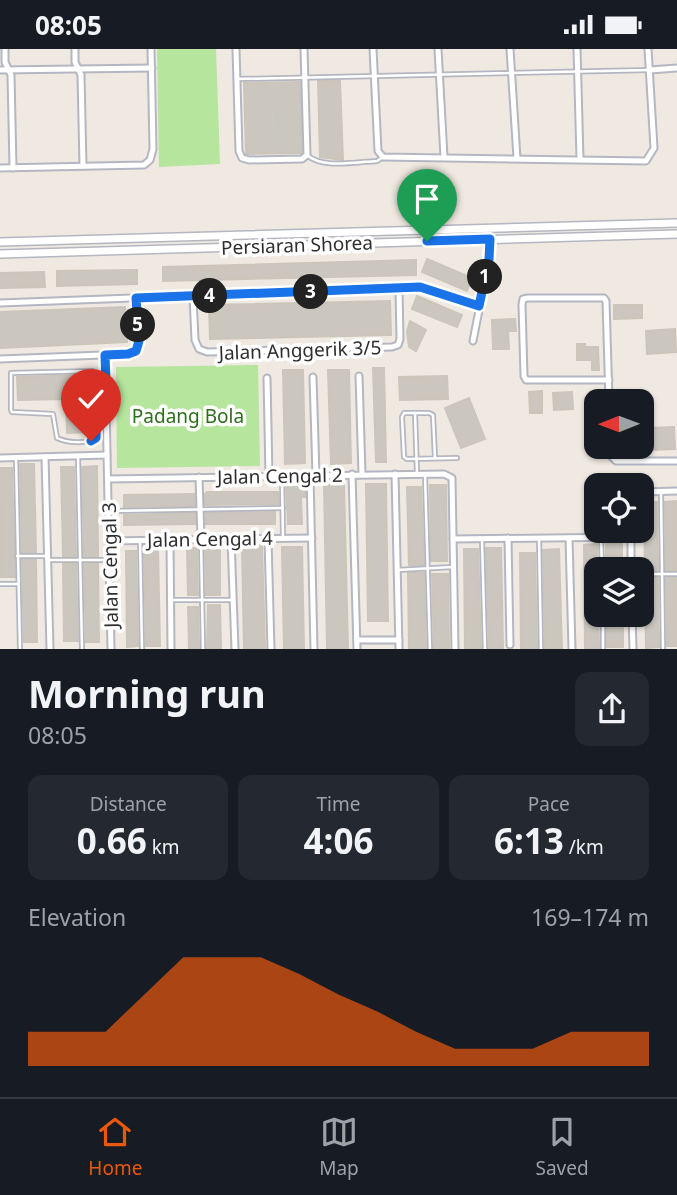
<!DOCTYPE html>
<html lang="en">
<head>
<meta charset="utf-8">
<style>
  :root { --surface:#171b24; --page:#242831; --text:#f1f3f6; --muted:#9ea1a6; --line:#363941; --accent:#ea580c }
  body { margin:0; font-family:"Noto Sans",sans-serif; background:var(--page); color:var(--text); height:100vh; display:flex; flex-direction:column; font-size:26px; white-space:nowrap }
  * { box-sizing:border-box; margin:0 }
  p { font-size:23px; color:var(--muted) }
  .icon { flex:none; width:38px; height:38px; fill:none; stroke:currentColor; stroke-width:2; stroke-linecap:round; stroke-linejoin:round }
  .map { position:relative; height:600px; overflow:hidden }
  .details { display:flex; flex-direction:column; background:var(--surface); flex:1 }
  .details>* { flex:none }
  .needle { width:46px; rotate:269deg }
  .buttons { position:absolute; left:584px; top:340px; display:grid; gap:14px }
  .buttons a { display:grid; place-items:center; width:70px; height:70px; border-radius:14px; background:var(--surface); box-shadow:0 2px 5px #0004; font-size:35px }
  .pin { position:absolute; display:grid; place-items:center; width:60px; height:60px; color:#fff; margin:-72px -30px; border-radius:50% 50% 50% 0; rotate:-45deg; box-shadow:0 0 7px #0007 }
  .pin .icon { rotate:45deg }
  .km { position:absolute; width:35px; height:35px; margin:-18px; border-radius:50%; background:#222; color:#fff; font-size:19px; line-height:35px; text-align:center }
  .round { display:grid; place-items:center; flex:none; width:74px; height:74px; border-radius:14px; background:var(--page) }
  .summary { display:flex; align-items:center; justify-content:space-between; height:119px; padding:0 28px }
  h1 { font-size:38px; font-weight:700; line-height:52px }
  .figures { display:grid; grid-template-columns:repeat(3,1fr); gap:10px; height:119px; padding:7px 28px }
  .figures div { display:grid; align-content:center; border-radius:14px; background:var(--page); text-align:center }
  .figures b { font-size:35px; font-weight:700 }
  .figures small { font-size:19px; font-weight:400 }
  .figures p { font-size:19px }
  .chart { height:196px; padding:14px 28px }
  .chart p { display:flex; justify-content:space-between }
  .chart svg { width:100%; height:126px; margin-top:7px; fill:var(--accent); opacity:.7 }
  .status { display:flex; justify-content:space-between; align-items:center; height:49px; padding:0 35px; background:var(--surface); direction:ltr }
  .status svg { height:19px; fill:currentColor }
  .menu { display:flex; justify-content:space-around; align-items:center; height:98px; border-top:2px solid var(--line); background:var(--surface); font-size:19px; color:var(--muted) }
  .menu a { display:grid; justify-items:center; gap:4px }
  .menu .selected { color:var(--accent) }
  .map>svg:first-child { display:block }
  .green { fill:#b6e59e }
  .building { fill:#cbc7bf; stroke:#cbc5ba; stroke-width:2 }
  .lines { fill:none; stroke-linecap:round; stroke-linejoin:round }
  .service-casing { stroke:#b4b7c1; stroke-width:6 }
  .minor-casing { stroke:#b4b7c1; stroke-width:9 }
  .secondary-casing { stroke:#b4b7c1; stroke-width:10 }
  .path { stroke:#c9c9c9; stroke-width:2; stroke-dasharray:5 3.5; stroke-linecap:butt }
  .service { stroke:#fff; stroke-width:2.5 }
  .minor { stroke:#fff; stroke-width:5 }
  .secondary { stroke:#fff; stroke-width:7 }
  .route-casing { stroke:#fff; stroke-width:14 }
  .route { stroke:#1a73e8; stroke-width:9 }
  .labels { text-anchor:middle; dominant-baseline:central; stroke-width:7; stroke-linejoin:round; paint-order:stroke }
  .street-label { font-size:19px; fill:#2e2e2e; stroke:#fff }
  .park-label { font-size:19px; fill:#2c6e1b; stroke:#fff }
</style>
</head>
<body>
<div class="status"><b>08:05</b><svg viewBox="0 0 49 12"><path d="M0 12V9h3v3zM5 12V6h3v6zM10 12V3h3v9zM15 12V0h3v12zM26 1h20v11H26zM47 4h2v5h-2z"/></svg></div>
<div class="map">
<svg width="677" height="600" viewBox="0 0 677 600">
  <rect width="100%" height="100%" fill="#efe9e1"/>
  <!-- green -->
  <g class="green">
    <path d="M 157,0 L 216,0 L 220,115 L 159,118 Z"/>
    <path d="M 258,316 L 260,417 L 117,419 L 116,318 Z"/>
  </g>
  <!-- building -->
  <g class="building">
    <path d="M 318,32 L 340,32 L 343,111 L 320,108 Z"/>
    <path d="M 300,33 L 302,104 L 246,105 L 244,34 Z"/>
    <path d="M 427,210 L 472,229 L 467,242 L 422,223 Z"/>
    <path d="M 416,211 L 416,226 L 163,232 L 163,218 Z"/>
    <path d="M 137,221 L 137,235 L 57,237 L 57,222 Z"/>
    <path d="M 44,223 L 45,238 L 0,239 L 0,224 Z"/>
    <path d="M 417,247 L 462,266 L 457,278 L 412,260 Z"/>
    <path d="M 390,252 L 391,286 L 210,290 L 209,256 Z"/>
    <path d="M 614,256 L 642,256 L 642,269 L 614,270 Z"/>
    <path d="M 125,258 L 127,293 L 0,299 L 0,263 Z"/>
    <path d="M 515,270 L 516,282 L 508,282 L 509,300 L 493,300 L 492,271 Z"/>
    <path d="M 410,272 L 426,281 L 416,302 L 409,298 L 407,282 Z"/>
    <path d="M 675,280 L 676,303 L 647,305 L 646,282 Z"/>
    <path d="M 577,295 L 585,295 L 585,298 L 598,298 L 599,321 L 592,321 L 592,311 L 577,311 Z"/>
    <path d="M 373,319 L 384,319 L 386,413 L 376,413 Z"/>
    <path d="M 283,321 L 303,321 L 305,414 L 285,415 Z"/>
    <path d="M 328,321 L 349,321 L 351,414 L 331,415 Z"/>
    <path d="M 89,326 L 90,383 L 67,384 L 66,350 L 18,351 L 17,328 Z"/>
    <path d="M 447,327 L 448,350 L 400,351 L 399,328 Z"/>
    <path d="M 542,342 L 542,364 L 530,364 L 529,343 Z"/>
    <path d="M 572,343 L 573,360 L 554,361 L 553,344 Z"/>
    <path d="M 469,349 L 485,390 L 461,399 L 445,359 Z"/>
    <path d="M 674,378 L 675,400 L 650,401 L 649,379 Z"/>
    <path d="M 20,415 L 34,415 L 36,503 L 22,503 Z"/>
    <path d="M 97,417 L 98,504 L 98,507 L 84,507 L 82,418 Z"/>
    <path d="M 61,418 L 74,418 L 76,507 L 63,507 L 63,505 Z"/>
    <path d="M 0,419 L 12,419 L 15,528 L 1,528 Z"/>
    <path d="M 305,435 L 305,448 L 301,448 L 302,475 L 288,475 L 286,436 Z"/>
    <path d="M 344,435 L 348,600 L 327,600 L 324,436 Z"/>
    <path d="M 366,435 L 386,435 L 388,572 L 368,572 Z"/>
    <path d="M 430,436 L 446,436 L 447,512 L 431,512 Z"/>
    <path d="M 407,438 L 421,438 L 424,516 L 409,516 Z"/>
    <path d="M 207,443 L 278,443 L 279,455 L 205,456 L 205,445 Z"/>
    <path d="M 194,445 L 195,457 L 124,458 L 124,446 Z"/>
    <path d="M 677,452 L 677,521 L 666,521 L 665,453 Z"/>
    <path d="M 644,453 L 657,453 L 658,521 L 645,521 Z"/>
    <path d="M 275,463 L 275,475 L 206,475 L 205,464 Z"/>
    <path d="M 195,464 L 195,475 L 124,476 L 124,466 Z"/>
    <rect x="606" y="494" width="16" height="26"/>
    <path d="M 597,495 L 599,599 L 585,599 L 584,496 Z"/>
    <path d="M 242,496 L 262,496 L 265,600 L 244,600 Z"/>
    <path d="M 282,498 L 302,498 L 304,600 L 284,600 Z"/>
    <path d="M 187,499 L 197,499 L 198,546 L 188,546 Z"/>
    <path d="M 205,499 L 220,499 L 220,546 L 206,546 Z"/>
    <path d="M 486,499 L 501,499 L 503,599 L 489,599 Z"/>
    <path d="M 464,500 L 478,500 L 481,600 L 465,600 Z"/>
    <path d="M 559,500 L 562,600 L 545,600 L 543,501 Z"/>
    <path d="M 144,501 L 158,501 L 160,597 L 146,597 Z"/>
    <path d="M 126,502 L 136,502 L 138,597 L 127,598 Z"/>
    <path d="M 520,504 L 535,504 L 537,600 L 521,600 Z"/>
    <path d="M 22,511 L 36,511 L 37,593 L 24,593 Z"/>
    <path d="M 63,515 L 76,515 L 78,592 L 64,592 Z"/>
    <path d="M 84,515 L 98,515 L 99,593 L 86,593 Z"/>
    <path d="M 408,524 L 424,524 L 426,600 L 409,600 Z"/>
    <path d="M 432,525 L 448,525 L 449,600 L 434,600 Z"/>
    <path d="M 645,529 L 658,529 L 659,598 L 646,599 Z"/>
    <path d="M 666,529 L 677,529 L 677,597 L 667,597 Z"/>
    <path d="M 208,556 L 220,556 L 221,600 L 207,600 Z"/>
    <path d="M 188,558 L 198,558 L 199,600 L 189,600 Z"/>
    <rect x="607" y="565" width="16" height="33"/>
  </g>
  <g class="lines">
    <defs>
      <g id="service">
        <path d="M 237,30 L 650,21"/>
        <path d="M 307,106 C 322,120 356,113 377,112 L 383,108"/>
        <path d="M 93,322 L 96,333 L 96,389 C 87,395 67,394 57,389 L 53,365 L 12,363 L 11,361 L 11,324 Z"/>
        <path d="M 415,364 L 417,424"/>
        <path d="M 78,407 L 82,600"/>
        <path d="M 16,408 L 20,600"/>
        <path d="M 435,409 L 433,366 L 429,364 L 404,364 L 402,368 L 404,408 L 407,410 L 457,409"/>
        <path d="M 425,425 L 430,600"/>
        <path d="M 282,427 L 283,489"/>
        <path d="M 661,442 L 663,600"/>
        <path d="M 109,462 L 283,459"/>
        <path d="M 601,488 L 602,520"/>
        <path d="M 539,489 L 541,600"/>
        <path d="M 140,491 L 142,600"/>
        <path d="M 201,491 L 203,600"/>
        <path d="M 482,491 L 485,600"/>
        <path d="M 17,507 L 45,507"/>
        <path d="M 48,511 L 108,511"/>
        <path d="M 397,521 L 453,518"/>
        <path d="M 642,525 L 677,525"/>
        <path d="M 0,535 L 18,535"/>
        <path d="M 170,551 L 233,551"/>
        <path d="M 603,565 L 603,600"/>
      </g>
      <g id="minor">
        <path d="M 5,0 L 5,13 L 11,26 L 13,119"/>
        <path d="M 75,0 L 75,13 L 81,26 L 83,117"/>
        <path d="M 236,0 L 239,102 L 242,109 L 249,111 L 302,110 L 307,106 L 304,0"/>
        <path d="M 373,0 L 378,102 L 383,108 L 646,112 L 654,99 L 648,0"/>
        <path d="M 438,0 L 444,108"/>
        <path d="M 510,0 L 517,109"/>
        <path d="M 577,0 L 580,110"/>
        <path d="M 0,21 L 152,19"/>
        <path d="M 650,21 L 677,19"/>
        <path d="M 0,119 L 144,116 L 150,111 L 153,100 L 151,0"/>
        <path d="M 193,247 L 195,291 L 199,300 L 207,303 L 392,298 L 398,296 L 400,290 L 399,240"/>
        <path d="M 0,254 L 420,238 L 479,257"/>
        <path d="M 473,292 L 489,210 L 490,190"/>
        <path d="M 105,306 L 111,600"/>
        <path d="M 0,310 L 128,305 L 136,302 L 139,292 L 136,249"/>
        <path d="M 359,327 L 362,425"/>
        <path d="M 313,328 L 316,426"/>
        <path d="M 267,329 L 269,427"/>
        <path d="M 609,331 L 526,331 L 524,327 L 522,256 L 523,250 L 528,249 L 604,249 L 606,252 L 609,352"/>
        <path d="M 609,397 L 610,406 L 616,412 L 677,412"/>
        <path d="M 45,408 L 50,600"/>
        <path d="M 0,409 L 107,406"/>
        <path d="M 352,425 L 357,600"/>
        <path d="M 395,425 L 399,600"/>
        <path d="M 310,426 L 314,600"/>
        <path d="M 199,428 L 201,490"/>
        <path d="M 108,430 L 444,425 L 452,429 L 455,600"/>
        <path d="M 642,443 L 677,442"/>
        <path d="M 631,481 L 631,520"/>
        <path d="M 508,489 L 510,596"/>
        <path d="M 569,489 L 572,600"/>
        <path d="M 231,490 L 235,600"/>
        <path d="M 268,490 L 271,600"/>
        <path d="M 453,490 L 631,488"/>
        <path d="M 170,491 L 171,600"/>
        <path d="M 109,492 L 312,489"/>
        <path d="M 632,565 L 633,600"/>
        <path d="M 357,591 L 399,591"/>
      </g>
      <g id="secondary">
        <path d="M 0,193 L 677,174"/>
        <path d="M 0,205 L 677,185"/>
      </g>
    </defs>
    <!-- service casing -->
    <use href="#service" class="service-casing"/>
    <!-- minor casing -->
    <use href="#minor" class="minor-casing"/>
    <!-- secondary casing -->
    <use href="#secondary" class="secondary-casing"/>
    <!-- path -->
    <path class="path" d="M 272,34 L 274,105"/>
    <!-- service -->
    <use href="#service" class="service"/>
    <!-- minor -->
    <use href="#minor" class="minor"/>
    <!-- secondary -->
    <use href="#secondary" class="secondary"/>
  </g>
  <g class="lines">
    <defs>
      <path id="route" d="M 91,392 L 96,389 L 96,333 L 106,333 L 105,306 L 128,305 L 136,302 L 139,292 L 136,249 L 420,238 L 479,257 L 489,210 L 490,190 L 427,192"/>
    </defs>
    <!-- route casing -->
    <use href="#route" class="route-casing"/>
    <!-- route -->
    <use href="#route" class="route"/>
  </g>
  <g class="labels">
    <!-- street labels -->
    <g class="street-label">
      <text transform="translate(297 196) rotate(-2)">Persiaran Shorea</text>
      <text transform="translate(300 301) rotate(-2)">Jalan Anggerik 3/5</text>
      <text transform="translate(280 427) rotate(-1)">Jalan Cengal 2</text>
      <text transform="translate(210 490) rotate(-1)">Jalan Cengal 4</text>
      <text transform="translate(110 516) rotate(-91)">Jalan Cengal 3</text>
    </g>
    <!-- park labels -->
    <g class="park-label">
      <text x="188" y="367">Padang Bola</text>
    </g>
  </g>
</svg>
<div class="buttons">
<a><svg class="needle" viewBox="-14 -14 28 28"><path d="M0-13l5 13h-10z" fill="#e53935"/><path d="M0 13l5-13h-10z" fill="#9ea1a6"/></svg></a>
<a><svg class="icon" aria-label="locate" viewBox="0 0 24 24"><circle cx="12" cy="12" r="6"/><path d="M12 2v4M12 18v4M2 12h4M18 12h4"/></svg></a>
<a><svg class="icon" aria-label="layers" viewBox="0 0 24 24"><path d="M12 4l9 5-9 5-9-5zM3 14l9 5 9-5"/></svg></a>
</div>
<div class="pin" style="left:427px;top:192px;background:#1e9e55"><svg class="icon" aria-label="arrive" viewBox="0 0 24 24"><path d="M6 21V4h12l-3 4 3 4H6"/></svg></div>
<div class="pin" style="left:91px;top:392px;background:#d93025"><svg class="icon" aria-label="check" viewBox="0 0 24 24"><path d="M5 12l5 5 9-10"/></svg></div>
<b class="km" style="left:485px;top:228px">1</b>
<b class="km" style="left:311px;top:243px">3</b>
<b class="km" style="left:210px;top:247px">4</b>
<b class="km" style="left:138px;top:276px">5</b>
</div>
<section class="details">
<div class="summary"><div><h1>Morning run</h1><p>08:05</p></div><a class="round"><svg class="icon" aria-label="share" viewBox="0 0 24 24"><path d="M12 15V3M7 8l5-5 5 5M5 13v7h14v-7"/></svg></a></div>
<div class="figures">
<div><p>Distance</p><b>0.66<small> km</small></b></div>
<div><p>Time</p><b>4:06</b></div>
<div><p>Pace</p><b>6:13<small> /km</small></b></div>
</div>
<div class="chart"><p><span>Elevation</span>169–174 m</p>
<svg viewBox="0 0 160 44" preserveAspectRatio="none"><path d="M0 44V32L10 32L20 32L30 19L40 6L50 6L60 6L70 12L80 19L90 25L100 32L110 38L120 38L130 38L140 32L150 32L160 32V44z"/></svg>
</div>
</section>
<nav class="menu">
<a class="selected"><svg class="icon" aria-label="home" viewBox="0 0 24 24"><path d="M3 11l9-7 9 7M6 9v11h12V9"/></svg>Home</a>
<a><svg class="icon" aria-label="map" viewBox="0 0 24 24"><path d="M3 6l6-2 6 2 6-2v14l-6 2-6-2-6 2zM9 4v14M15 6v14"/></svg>Map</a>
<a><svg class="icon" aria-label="saved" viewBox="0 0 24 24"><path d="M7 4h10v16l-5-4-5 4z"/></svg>Saved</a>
</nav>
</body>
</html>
